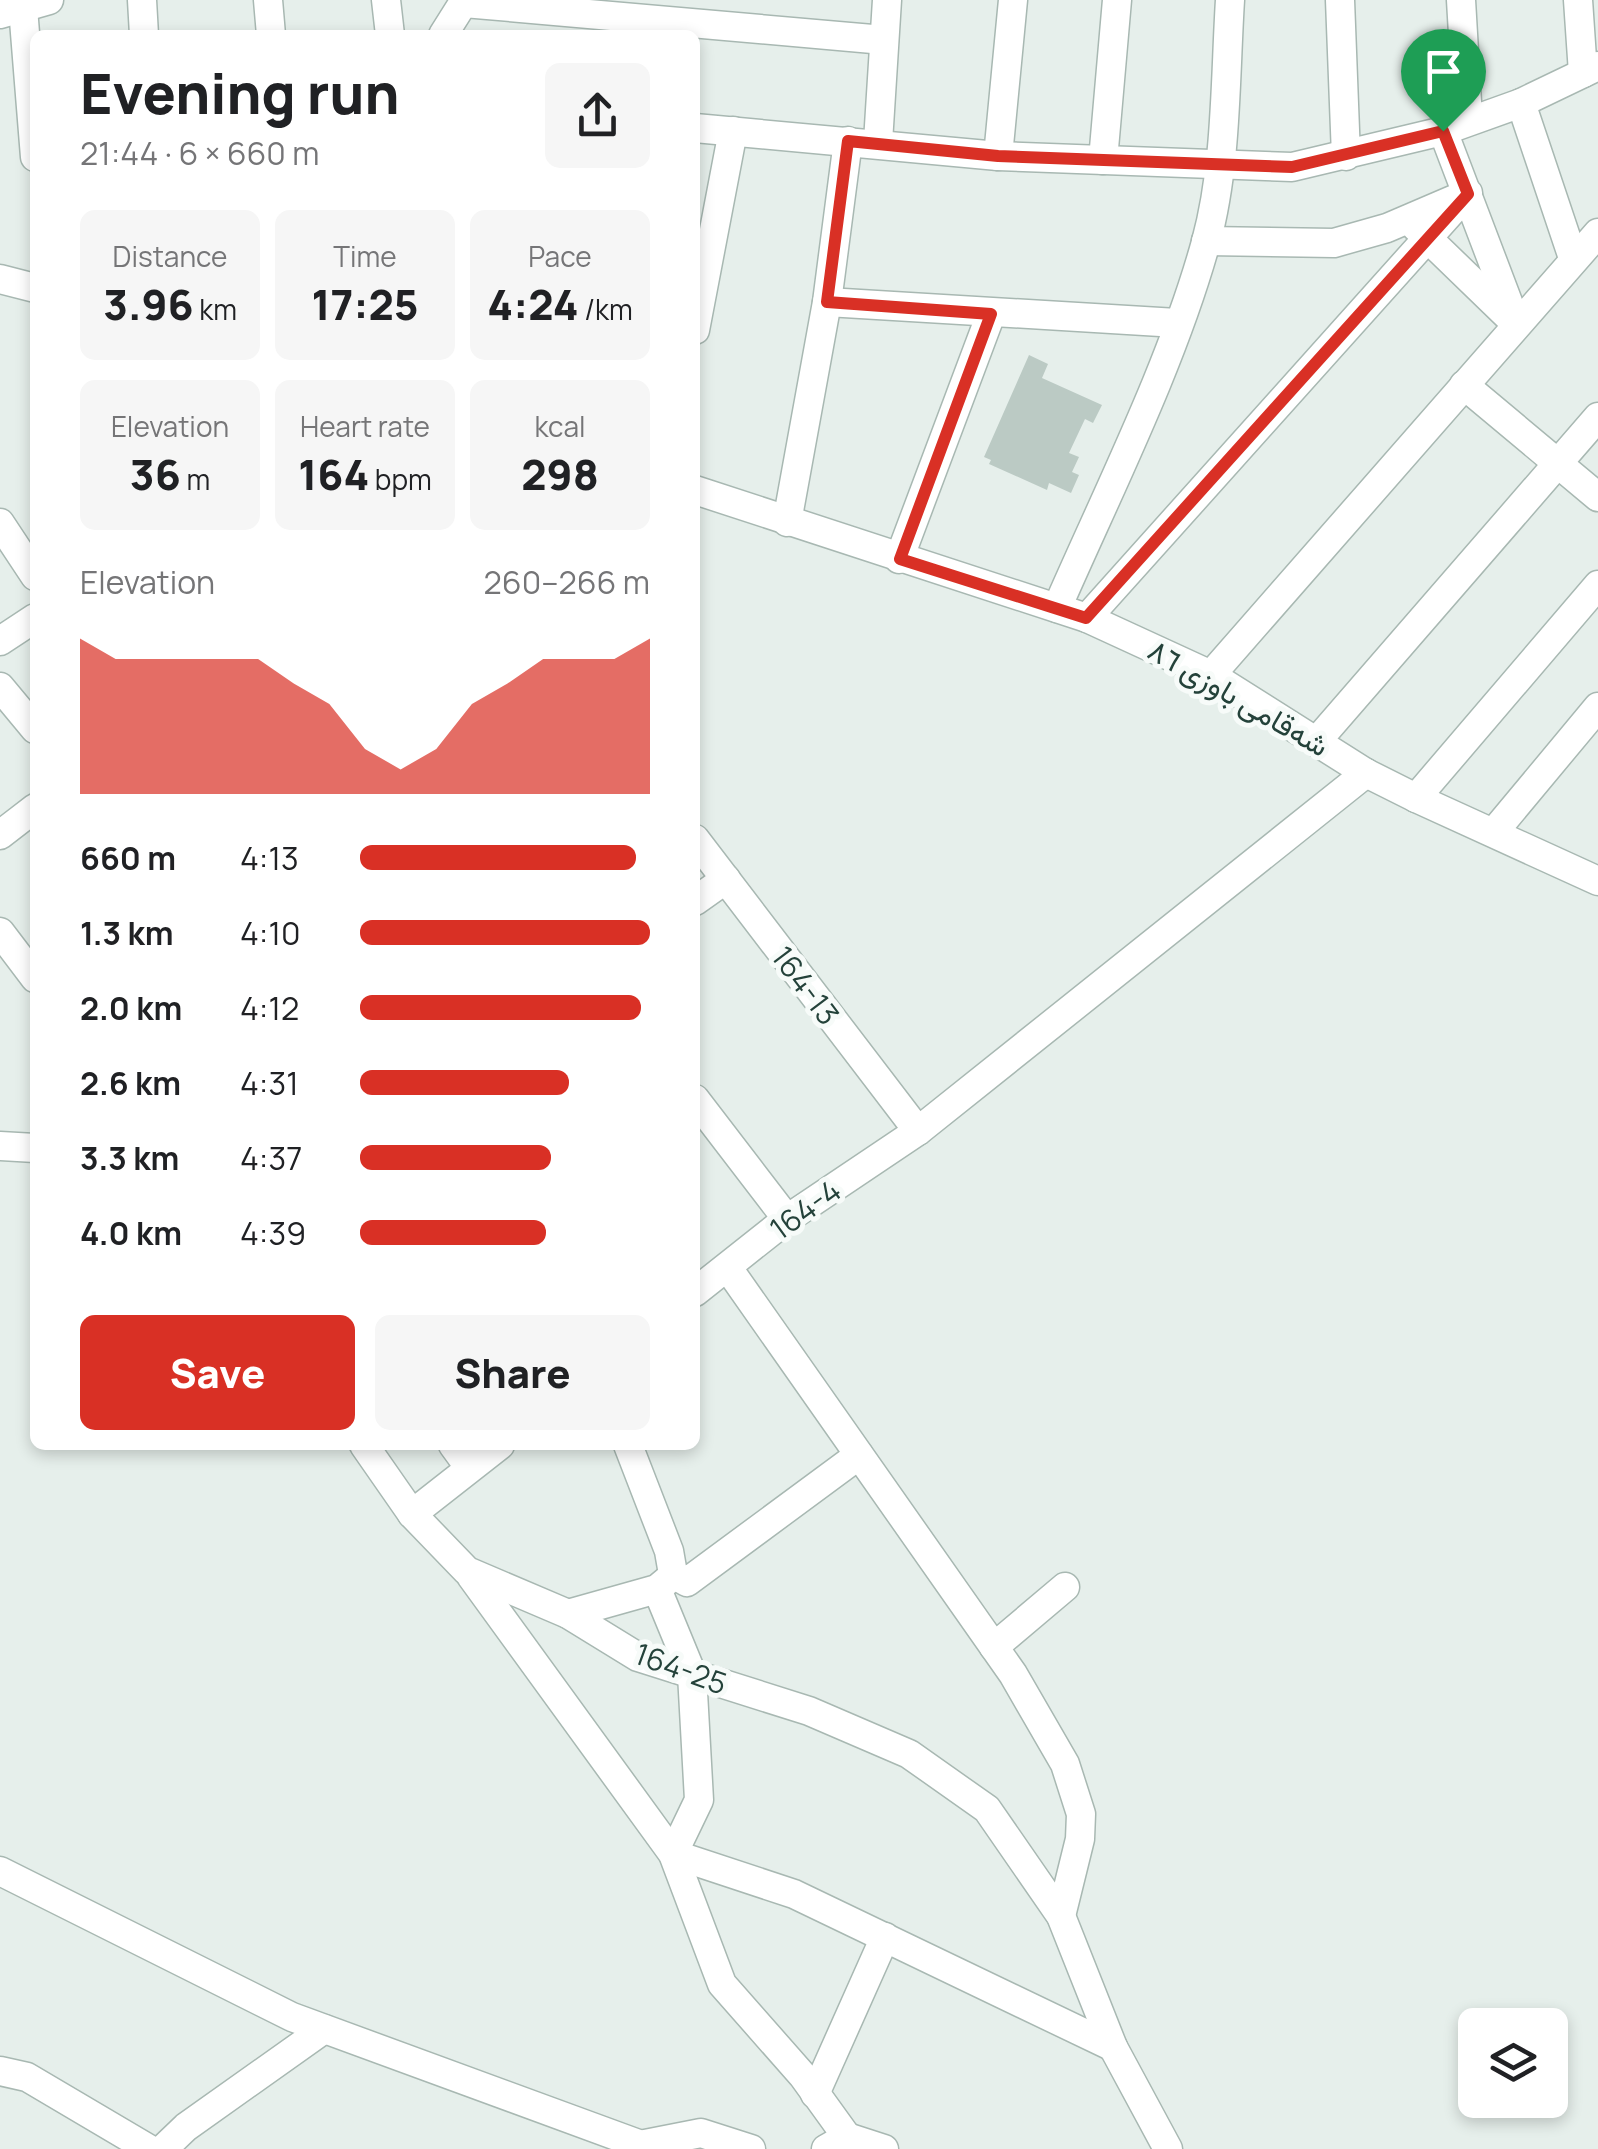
<!DOCTYPE html>
<html lang="en">
<head>
<meta charset="utf-8">
<style>
  :root { --surface:#fff; --page:#f6f6f6; --text:#202124; --muted:#757577; --accent:#d93025 }
  body { margin:0; font-family:Manrope,Vazirmatn,sans-serif; background:var(--page); color:var(--text); height:100vh; display:flex; flex-direction:column; font-size:38px; white-space:nowrap }
  * { box-sizing:border-box; margin:0 }
  p { font-size:32px; color:var(--muted) }
  .icon { flex:none; width:55px; height:55px; fill:none; stroke:currentColor; stroke-width:2; stroke-linecap:round; stroke-linejoin:round }
  .map { position:relative; flex:1; overflow:hidden }
  .panel { position:absolute; left:30px; top:30px; width:670px; height:1420px; display:flex; flex-direction:column; background:var(--surface); border-radius:15px; box-shadow:0 5px 15px #0003 }
  .panel>* { flex:none }
  .controls { position:absolute; left:1458px; top:2008px; display:grid; gap:20px }
  .controls a { display:grid; place-items:center; width:110px; height:110px; border-radius:15px; background:var(--surface); box-shadow:0 5px 15px #0003; font-size:50px }
  .pin { position:absolute; display:grid; place-items:center; width:85px; height:85px; color:#fff; margin:-102px -42px; border-radius:50% 50% 50% 0; rotate:-45deg; box-shadow:0 0 10px #0007 }
  .pin .icon { rotate:45deg }
  .round { display:grid; place-items:center; flex:none; width:105px; height:105px; border-radius:15px; background:var(--page) }
  .overview { display:flex; align-items:center; justify-content:space-between; height:170px; padding:0 50px }
  h1 { font-size:55px; font-weight:800; line-height:75px }
  .stats { display:grid; grid-template-columns:repeat(3,1fr); gap:15px; height:170px; padding:10px 50px }
  .stats div { display:grid; align-content:center; border-radius:15px; background:var(--page); text-align:center }
  .stats b { font-size:42px; font-weight:800 }
  .stats small { font-size:28px; font-weight:400 }
  .stats p { font-size:28px }
  .chart { height:280px; padding:20px 50px }
  .chart p { display:flex; justify-content:space-between }
  .chart svg { width:100%; height:180px; margin-top:10px; fill:var(--accent); opacity:.7 }
  .action { display:flex; gap:20px; margin-top:auto; padding:20px 50px }
  .action a { flex:1; height:115px; border-radius:15px; background:var(--accent); color:#fff; font-size:40px; font-weight:800; line-height:115px; text-align:center }
  .action a+a { background:var(--page); color:var(--text) }
  ul { padding:0 50px; list-style:none; font-size:32px }
  li { display:grid; grid-template-columns:160px 120px 1fr; align-items:center; height:75px }
  li i { height:25px; border-radius:12px; background:var(--accent) }
  .map>svg:first-child { display:block }
  .building { fill:#bbcac4 }
  .lines { fill:none; stroke-linecap:round; stroke-linejoin:round }
  .minor-casing { stroke:#a8b8b2; stroke-width:31 }
  .minor { stroke:#fff; stroke-width:28 }
  .route-casing { stroke:#fff; stroke-width:20 }
  .route { stroke:#d93025; stroke-width:12 }
  .labels { text-anchor:middle; dominant-baseline:central; stroke-width:10; stroke-linejoin:round; paint-order:stroke }
  .street-label { font-size:30px; fill:#24423a; stroke:#f7fbf9 }
</style>
</head>
<body>
<div class="map">
<svg width="1598" height="2149" viewBox="0 0 1598 2149">
  <rect width="100%" height="100%" fill="#e6efeb"/>
  <!-- building -->
  <path class="building" d="M 1029,355 L 1048,364 L 1042,378 L 1102,405 L 1093,423 L 1085,419 L 1069,453 L 1079,457 L 1072,472 L 1079,475 L 1071,493 L 1049,483 L 1047,490 L 989,464 L 991,460 L 984,457 Z"/>
  <g class="lines">
    <defs>
      <g id="minor">
        <path d="M 142,0 L 144,35"/>
        <path d="M 268,0 L 271,35"/>
        <path d="M 386,0 L 390,35"/>
        <path d="M 1340,0 L 1346,156"/>
        <path d="M 1461,0 L 1468,119"/>
        <path d="M 1578,0 L 1583,73"/>
        <path d="M 464,3 L 884,40"/>
        <path d="M 23,8 L 35,157"/>
        <path d="M 0,14 L 49,0"/>
        <path d="M 443,35 L 465,0"/>
        <path d="M 1521,103 L 1573,258"/>
        <path d="M 695,128 L 998,156 L 1292,167 L 1443,131 L 1521,103 L 1598,66"/>
        <path d="M 1443,131 L 1516,323"/>
        <path d="M 878,142 L 887,0"/>
        <path d="M 998,156 L 1013,0"/>
        <path d="M 1103,160 L 1117,0"/>
        <path d="M 1416,227 L 1511,319"/>
        <path d="M 1206,241 L 1334,243 L 1387,228 L 1457,198"/>
        <path d="M 0,279 L 35,288"/>
        <path d="M 827,302 L 1177,323"/>
        <path d="M 695,330 L 733,131"/>
        <path d="M 1464,385 L 1598,497"/>
        <path d="M 695,490 L 1087,618 L 1211,675 L 1366,773 L 1416,798 L 1598,881"/>
        <path d="M 787,522 L 827,302 L 848,141"/>
        <path d="M 0,523 L 35,576"/>
        <path d="M 899,559 L 991,314"/>
        <path d="M 1057,608 C 1108,491 1172,365 1206,242 C 1227,165 1225,79 1230,0"/>
        <path d="M 1087,618 L 1468,193"/>
        <path d="M 0,641 L 35,618"/>
        <path d="M 1211,675 L 1598,233"/>
        <path d="M 0,687 L 35,729"/>
        <path d="M 1316,742 L 1598,417"/>
        <path d="M 1416,798 L 1598,585"/>
        <path d="M 1494,832 L 1598,707"/>
        <path d="M 0,835 L 35,808"/>
        <path d="M 695,839 L 918,1131"/>
        <path d="M 695,901 L 726,879"/>
        <path d="M 0,932 L 35,978"/>
        <path d="M 695,1099 L 787,1219"/>
        <path d="M 0,1146 L 35,1148"/>
        <path d="M 728,1268 L 1013,1674 L 1065,1764 L 1081,1814 L 1080,1839 L 1061,1916"/>
        <path d="M 695,1292 L 787,1219 L 918,1131 L 1366,773"/>
        <path d="M 364,1445 L 412,1514 L 467,1571 L 568,1614 L 638,1657 L 809,1711 L 909,1754 L 987,1809 L 1061,1916 L 1113,2047 L 1168,2149"/>
        <path d="M 453,1445 L 469,1467"/>
        <path d="M 628,1445 L 669,1551 L 673,1574 L 687,1582 L 859,1455"/>
        <path d="M 412,1514 L 500,1445"/>
        <path d="M 471,1576 L 673,1854 L 722,1984 L 803,2076 L 847,2137 L 849,2149"/>
        <path d="M 657,1589 L 692,1674 L 699,1800 L 673,1854 L 794,1894 L 1113,2047"/>
        <path d="M 568,1614 L 657,1589 L 669,1579"/>
        <path d="M 994,1647 L 1065,1587"/>
        <path d="M 0,1871 L 292,2017 L 652,2149"/>
        <path d="M 0,2071 L 27,2077 L 149,2149"/>
        <path d="M 815,2094 L 885,1937"/>
        <path d="M 645,2144 L 701,2133 L 751,2149"/>
        <path d="M 163,2149 L 186,2127 L 324,2029"/>
        <path d="M 826,2149 L 847,2137 L 884,2149"/>
      </g>
    </defs>
    <!-- minor casing -->
    <use href="#minor" class="minor-casing"/>
    <!-- minor -->
    <use href="#minor" class="minor"/>
  </g>
  <g class="lines">
    <defs>
      <path id="route" d="M 1443,131 L 1468,194 L 1086,618 L 900,559 L 991,314 L 827,302 L 848,141 L 998,156 L 1292,167 Z"/>
    </defs>
    <!-- route casing -->
    <use href="#route" class="route-casing"/>
    <!-- route -->
    <use href="#route" class="route"/>
  </g>
  <g class="labels">
    <!-- street labels -->
    <g class="street-label">
      <text transform="translate(1239 697) rotate(30)">شەقامی باوزی ٨٦</text>
      <text transform="translate(806 985) rotate(53)">164-13</text>
      <text transform="translate(805 1209) rotate(-36)">164-4</text>
      <text transform="translate(681 1668) rotate(20)">164-25</text>
    </g>
  </g>
</svg>
<div class="controls">
<a><svg class="icon" aria-label="layers" viewBox="0 0 24 24"><path d="M12 4l9 5-9 5-9-5zM3 14l9 5 9-5"/></svg></a>
</div>
<div class="pin" style="left:1443px;top:131px;background:#1e9e55"><svg class="icon" aria-label="arrive" viewBox="0 0 24 24"><path d="M6 21V4h12l-3 4 3 4H6"/></svg></div>
<section class="panel">
<div class="overview"><div><h1>Evening run</h1><p>21:44 · 6 × 660 m</p></div><a class="round"><svg class="icon" aria-label="share" viewBox="0 0 24 24"><path d="M12 15V3M7 8l5-5 5 5M5 13v7h14v-7"/></svg></a></div>
<div class="stats">
<div><p>Distance</p><b>3.96<small> km</small></b></div>
<div><p>Time</p><b>17:25</b></div>
<div><p>Pace</p><b>4:24<small> /km</small></b></div>
</div>
<div class="stats">
<div><p>Elevation</p><b>36<small> m</small></b></div>
<div><p>Heart rate</p><b>164<small> bpm</small></b></div>
<div><p>kcal</p><b>298</b></div>
</div>
<div class="chart"><p><span>Elevation</span>260–266 m</p>
<svg viewBox="0 0 160 44" preserveAspectRatio="none"><path d="M0 44V6L10 11L20 11L30 11L40 11L50 11L60 17L70 22L80 33L90 38L100 33L110 22L120 17L130 11L140 11L150 11L160 6V44z"/></svg>
</div>
<ul>
<li><b>660 m</b>4:13<i style="width:95%"></i></li>
<li><b>1.3 km</b>4:10<i style="width:100%"></i></li>
<li><b>2.0 km</b>4:12<i style="width:97%"></i></li>
<li><b>2.6 km</b>4:31<i style="width:72%"></i></li>
<li><b>3.3 km</b>4:37<i style="width:66%"></i></li>
<li><b>4.0 km</b>4:39<i style="width:64%"></i></li>
</ul>
<div class="action"><a>Save</a><a>Share</a></div>
</section>
</div>
</body>
</html>
